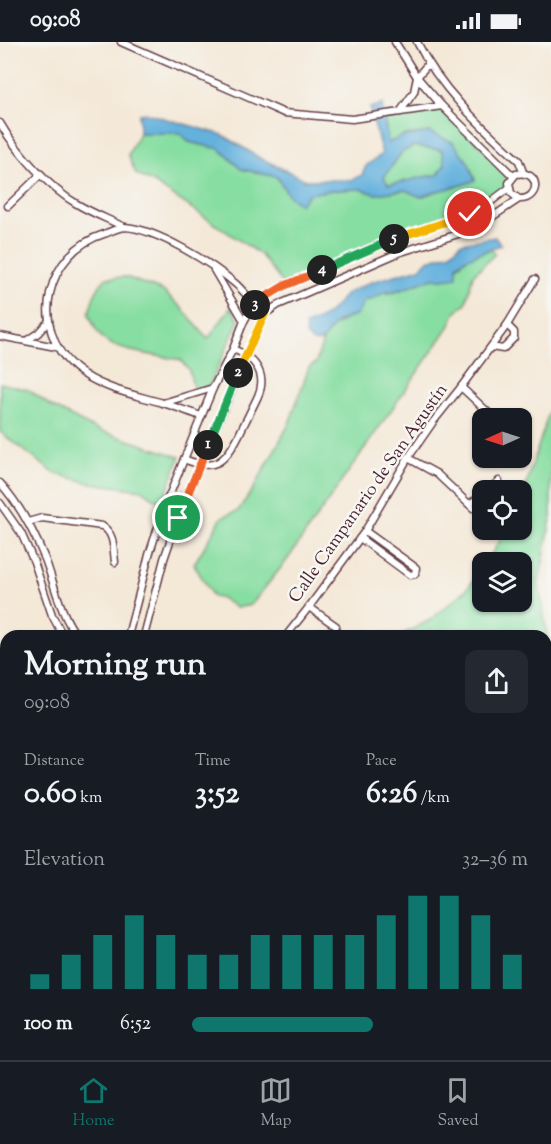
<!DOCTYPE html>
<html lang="en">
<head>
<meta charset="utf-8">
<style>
  :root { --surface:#171b24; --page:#242831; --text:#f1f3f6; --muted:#9ea1a6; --line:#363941; --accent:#0f766e }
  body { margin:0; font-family:"Sorts Mill Goudy",serif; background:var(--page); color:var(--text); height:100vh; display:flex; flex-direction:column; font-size:22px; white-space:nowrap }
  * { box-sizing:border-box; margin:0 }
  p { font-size:20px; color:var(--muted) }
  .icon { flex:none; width:33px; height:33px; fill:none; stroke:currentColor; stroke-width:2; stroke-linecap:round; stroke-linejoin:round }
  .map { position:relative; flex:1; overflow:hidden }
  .side { position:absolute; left:0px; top:588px; width:552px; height:430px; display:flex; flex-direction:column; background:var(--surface); border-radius:18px 18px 0 0; box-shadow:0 2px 4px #0004 }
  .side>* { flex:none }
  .needle { width:39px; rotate:267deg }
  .buttons { position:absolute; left:472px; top:366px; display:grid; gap:12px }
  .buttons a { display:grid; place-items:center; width:60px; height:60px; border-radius:12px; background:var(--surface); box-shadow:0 2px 4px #0004; font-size:30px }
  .pin { position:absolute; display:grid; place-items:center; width:51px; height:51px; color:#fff; margin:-26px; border:3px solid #fff; border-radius:50%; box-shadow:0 2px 6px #0007 }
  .km { position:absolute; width:30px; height:30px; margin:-15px; border-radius:50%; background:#222; color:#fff; font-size:16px; line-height:30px; text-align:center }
  .round { display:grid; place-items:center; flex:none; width:63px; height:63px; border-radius:12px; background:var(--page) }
  .head { display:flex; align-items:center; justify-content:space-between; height:102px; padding:0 24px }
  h1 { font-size:33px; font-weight:800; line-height:45px }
  .stats { display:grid; grid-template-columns:repeat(3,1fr); gap:9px; height:102px; padding:6px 24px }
  .stats div { display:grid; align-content:center }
  .stats b { font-size:30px; font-weight:800 }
  .stats small { font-size:16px; font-weight:400 }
  .stats p { font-size:16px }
  .chart { height:168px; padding:12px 24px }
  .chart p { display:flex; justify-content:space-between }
  .chart svg { width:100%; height:108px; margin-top:6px; stroke:var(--accent); stroke-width:6 }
  ul { padding:0 24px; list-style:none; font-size:20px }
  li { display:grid; grid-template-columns:96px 72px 1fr; align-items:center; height:45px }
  li i { height:15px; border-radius:8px; background:var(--accent) }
  .status { display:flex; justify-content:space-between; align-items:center; height:42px; padding:0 30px; background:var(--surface); direction:ltr }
  .status svg { height:16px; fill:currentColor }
  .menu { display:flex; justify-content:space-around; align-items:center; height:84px; border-top:2px solid var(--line); background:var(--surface); font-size:16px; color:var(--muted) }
  .menu a { display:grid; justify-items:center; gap:3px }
  .menu .selected { color:var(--accent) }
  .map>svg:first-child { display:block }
  .green { fill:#87dea2; stroke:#687e66; stroke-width:1.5 }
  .water { fill:#63b1dd; stroke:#566884; stroke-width:1.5; fill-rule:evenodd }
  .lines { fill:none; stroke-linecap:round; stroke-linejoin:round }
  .minor-casing { stroke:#643d45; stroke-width:9 }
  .minor { stroke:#fff; stroke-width:6 }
  .split-1-casing { stroke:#fff; stroke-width:12 }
  .split-2-casing { stroke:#fff; stroke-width:12 }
  .split-3-casing { stroke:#fff; stroke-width:12 }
  .split-4-casing { stroke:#fff; stroke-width:12 }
  .split-5-casing { stroke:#fff; stroke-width:12 }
  .split-6-casing { stroke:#fff; stroke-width:12 }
  .split-1 { stroke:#f0652b; stroke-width:8 }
  .split-2 { stroke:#22a559; stroke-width:8 }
  .split-3 { stroke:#f5b400; stroke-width:8 }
  .split-4 { stroke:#f0652b; stroke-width:8 }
  .split-5 { stroke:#22a559; stroke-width:8 }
  .split-6 { stroke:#f5b400; stroke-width:8 }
  .labels { text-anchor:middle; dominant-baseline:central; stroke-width:5; stroke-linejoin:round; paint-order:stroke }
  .street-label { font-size:18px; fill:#4a1f2b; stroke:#f6f6f2 }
</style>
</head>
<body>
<div class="status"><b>09:08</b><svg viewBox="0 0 49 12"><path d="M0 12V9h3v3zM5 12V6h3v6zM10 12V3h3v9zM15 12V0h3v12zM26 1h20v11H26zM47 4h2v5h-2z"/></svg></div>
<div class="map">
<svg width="551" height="1018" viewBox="0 0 551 1018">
  <rect width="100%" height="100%" fill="#f6f6f2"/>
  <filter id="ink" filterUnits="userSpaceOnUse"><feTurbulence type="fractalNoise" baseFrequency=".0167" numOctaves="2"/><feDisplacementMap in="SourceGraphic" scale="12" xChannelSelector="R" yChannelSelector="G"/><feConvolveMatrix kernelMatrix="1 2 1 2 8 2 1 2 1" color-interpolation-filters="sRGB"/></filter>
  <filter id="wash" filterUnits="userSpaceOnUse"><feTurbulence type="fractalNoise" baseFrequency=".008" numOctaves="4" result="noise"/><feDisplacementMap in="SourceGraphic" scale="24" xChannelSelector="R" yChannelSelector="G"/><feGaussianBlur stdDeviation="1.35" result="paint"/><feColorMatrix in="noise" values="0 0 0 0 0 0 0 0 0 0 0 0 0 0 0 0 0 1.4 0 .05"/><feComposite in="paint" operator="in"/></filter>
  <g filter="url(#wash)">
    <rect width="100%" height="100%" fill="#f4e8d7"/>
    <!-- green -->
    <g class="green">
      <path d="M 441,65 L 512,135 L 509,146 L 468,172 L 443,179 L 284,243 L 261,213 L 154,141 L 136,132 L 128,113 L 139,91 L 180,91 L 189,100 L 220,107 L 241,127 L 277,135 L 289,154 L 333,148 L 361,147 L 375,152 L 405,148 L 421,155 C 438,146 457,147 475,138 L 468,120 L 429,90 L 405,93 L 388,101 L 384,73 Z"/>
      <path d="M 414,104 L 442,108 L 445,122 L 438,133 C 420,134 405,141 387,142 L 384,135 L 402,110 Z"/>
      <path d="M 491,207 L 495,212 L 473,233 L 466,261 L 455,271 L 449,285 L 287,518 L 251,563 L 236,566 L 221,556 L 213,555 L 194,522 L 222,475 L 238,469 L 255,444 L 289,382 L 309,325 L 316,321 C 324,291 328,283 358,272 L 363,259 L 373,257 L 383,251 L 393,251 L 433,236 L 443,237 L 467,216 Z"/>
      <path d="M 126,235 L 163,249 L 181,265 L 208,297 L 231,265 L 239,278 L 210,343 L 194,349 L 189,328 L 181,318 C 160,313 119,311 103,297 C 97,291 92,280 89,272 C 92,257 96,247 106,236 Z"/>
      <path d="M 0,341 L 29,348 L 51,364 L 95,387 L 180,415 L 162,462 L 142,448 L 90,441 L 54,431 L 0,390 Z"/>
      <path d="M 551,364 L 551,476 L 539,541 L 551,620 L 551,713 L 546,702 L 546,594 L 400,594 L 430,578 L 466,548 L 483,525 L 483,560 L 522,560 L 522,520 L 486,520 L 507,488 L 522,488 L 522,455 Z"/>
      <path d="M 551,956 L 551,1018 L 261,1018 L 263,1016 L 275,1012 L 546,1012 L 546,958 Z"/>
    </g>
    <!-- water -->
    <g class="water">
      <path d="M 382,62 L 388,101 L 401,95 L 429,90 L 453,100 L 468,120 L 475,138 C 457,147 438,146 421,155 L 405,148 L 375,152 L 361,147 L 333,148 L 309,152 L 300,162 L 289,154 L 277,135 L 241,127 L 220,107 L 189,100 L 180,91 L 139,91 L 139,72 L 146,71 L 223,93 L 258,115 L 306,138 L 351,138 L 362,133 L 366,124 L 382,112 L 370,66 ZM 414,104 L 442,108 L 445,122 L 438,133 C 420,134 405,141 388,142 L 384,135 L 402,110 Z"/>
      <path d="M 495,195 L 501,203 L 467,216 L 457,223 L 457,235 L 443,237 L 433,236 L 403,247 L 383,251 L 373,257 L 364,259 L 358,272 L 337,280 L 321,300 L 313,300 L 306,293 L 305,283 L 320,277 L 330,270 L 347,251 L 371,240 L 420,226 L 428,218 L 451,211 L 461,201 Z"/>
      <path d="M 196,1013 L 196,1012 L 275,1013 L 263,1016 L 261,1018 L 196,1018 Z"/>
    </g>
  </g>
  <g filter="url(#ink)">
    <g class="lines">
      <defs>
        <g id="minor">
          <path d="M 121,0 L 284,71 L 352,77 L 442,64"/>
          <path d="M 395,0 L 417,35 L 442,64 L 513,134"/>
          <path d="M 417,0 C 441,48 480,83 519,119 L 523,130"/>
          <path d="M 400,70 L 414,50 L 417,35 L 428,22"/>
          <path d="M 0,81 C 16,109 49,146 77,162 C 92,171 108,177 124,185"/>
          <path d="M 8,164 L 41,132"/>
          <path d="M 214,228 L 244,279"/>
          <path d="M 0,294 L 56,305"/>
          <path d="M 26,299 L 38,291 L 49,279"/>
          <path d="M 491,305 L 503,307 L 514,296 L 514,290 L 507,283"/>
          <path d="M 461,345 L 492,374"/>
          <path d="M 163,361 L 213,346"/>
          <path d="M 201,374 C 189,370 176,365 163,361 C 132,352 101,347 75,326 C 28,286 46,210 104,192 C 110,190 119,185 125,185 C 157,187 213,222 237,243 C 247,253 255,263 265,272"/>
          <path d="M 408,416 L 437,432 L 473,466"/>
          <path d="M 184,417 C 214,430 225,421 239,393 C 245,380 252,367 258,354 C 268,332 254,315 233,307"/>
          <path d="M 0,441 C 20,463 34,490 45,517 C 55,543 60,572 77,594"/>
          <path d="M 488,448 L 499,439"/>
          <path d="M 0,461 L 21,491 L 34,520 L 52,573 L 63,594"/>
          <path d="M 469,462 L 483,453"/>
          <path d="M 28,480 L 42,476 L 102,484 C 115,492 113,506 115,520"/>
          <path d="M 360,496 L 410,533 L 415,532 L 416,526 L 365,489"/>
          <path d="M 309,565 L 336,584"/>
          <path d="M 128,594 L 149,513 L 165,464 L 213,346 L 233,307 L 244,279 L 254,262 L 284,244 L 395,196 L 470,172 L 489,161 L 509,146"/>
          <path d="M 144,594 L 164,517 L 178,476 L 256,291 L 265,272 L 278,263 L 398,211 L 474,187 L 519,157 C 541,158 541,127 516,132 L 509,141 L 511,151 L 519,157"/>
          <path d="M 286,594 L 309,565 L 365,489 L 408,416 L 433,380 L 461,345 L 507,283 L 535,237"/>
          <path d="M 0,613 L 6,623"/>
          <path d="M 546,760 L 551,759"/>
          <path d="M 546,770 L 551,769"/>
          <path d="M 0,772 L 6,772"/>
          <path d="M 0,841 L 6,840"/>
          <path d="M 0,850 L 6,849"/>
          <path d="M 546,894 L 551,898"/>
          <path d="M 546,914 L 551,912"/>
          <path d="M 0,920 L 6,918"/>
          <path d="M 0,932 L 6,929"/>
          <path d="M 0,964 L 6,980"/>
          <path d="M 22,1012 L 24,1018"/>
          <path d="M 89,1012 L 93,1018"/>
          <path d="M 137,1012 L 138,1018"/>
          <path d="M 153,1012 L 153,1018"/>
        </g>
      </defs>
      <!-- minor casing -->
      <use href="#minor" class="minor-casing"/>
      <!-- minor -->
      <use href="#minor" class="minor"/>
    </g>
  </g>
  <g class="lines" filter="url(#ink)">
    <defs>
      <path id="split-1" d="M 178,476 L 208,403"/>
      <path id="split-2" d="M 208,403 L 238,331"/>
      <path id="split-3" d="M 238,331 L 265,272 L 255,263"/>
      <path id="split-4" d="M 255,263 L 254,262 L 284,244 L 322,228"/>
      <path id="split-5" d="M 322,228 L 394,197"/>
      <path id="split-6" d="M 394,197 L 470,172"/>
    </defs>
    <!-- split-1 casing -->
    <use href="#split-1" class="split-1-casing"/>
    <!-- split-2 casing -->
    <use href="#split-2" class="split-2-casing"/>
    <!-- split-3 casing -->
    <use href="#split-3" class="split-3-casing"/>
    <!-- split-4 casing -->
    <use href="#split-4" class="split-4-casing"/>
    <!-- split-5 casing -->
    <use href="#split-5" class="split-5-casing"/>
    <!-- split-6 casing -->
    <use href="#split-6" class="split-6-casing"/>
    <!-- split-1 -->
    <use href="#split-1" class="split-1"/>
    <!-- split-2 -->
    <use href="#split-2" class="split-2"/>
    <!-- split-3 -->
    <use href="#split-3" class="split-3"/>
    <!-- split-4 -->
    <use href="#split-4" class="split-4"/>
    <!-- split-5 -->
    <use href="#split-5" class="split-5"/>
    <!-- split-6 -->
    <use href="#split-6" class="split-6"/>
  </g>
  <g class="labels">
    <!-- street labels -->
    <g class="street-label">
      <text transform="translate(369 452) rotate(-55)">Calle Campanario de San Agustín</text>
    </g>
  </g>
</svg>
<div class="buttons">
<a><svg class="needle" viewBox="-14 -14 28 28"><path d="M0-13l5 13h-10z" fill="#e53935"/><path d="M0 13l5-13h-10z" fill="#9ea1a6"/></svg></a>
<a><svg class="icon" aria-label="locate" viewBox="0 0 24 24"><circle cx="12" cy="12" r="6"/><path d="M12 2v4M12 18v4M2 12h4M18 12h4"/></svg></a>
<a><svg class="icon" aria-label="layers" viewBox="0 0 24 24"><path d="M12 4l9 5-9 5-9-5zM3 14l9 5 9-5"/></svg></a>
</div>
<div class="pin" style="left:178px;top:476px;background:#1e9e55"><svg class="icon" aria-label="arrive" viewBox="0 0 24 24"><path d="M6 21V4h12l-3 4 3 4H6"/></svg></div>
<div class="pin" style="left:470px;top:172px;background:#d93025"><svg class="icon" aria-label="check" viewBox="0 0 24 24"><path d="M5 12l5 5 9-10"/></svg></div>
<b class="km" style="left:208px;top:403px">1</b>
<b class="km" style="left:238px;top:331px">2</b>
<b class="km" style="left:255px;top:263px">3</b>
<b class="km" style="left:322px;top:228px">4</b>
<b class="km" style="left:394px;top:197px">5</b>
<section class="side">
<div class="head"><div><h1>Morning run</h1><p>09:08</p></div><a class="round"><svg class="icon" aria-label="share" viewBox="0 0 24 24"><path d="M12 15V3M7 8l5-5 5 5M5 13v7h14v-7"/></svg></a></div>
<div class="stats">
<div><p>Distance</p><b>0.60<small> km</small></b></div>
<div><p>Time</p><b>3:52</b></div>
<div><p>Pace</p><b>6:26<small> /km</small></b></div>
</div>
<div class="chart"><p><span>Elevation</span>32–36 m</p>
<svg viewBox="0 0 160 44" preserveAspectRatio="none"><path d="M5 44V38M15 44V30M25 44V22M35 44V14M45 44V22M55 44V30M65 44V30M75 44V22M85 44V22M95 44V22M105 44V22M115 44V14M125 44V6M135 44V6M145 44V14M155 44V30"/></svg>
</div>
<ul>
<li><b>100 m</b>6:52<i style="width:54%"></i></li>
</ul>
</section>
</div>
<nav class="menu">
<a class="selected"><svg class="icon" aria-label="home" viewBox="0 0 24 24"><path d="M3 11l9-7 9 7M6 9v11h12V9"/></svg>Home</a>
<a><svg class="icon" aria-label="map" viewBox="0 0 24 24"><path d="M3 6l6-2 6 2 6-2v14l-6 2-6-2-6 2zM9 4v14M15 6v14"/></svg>Map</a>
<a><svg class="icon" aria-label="saved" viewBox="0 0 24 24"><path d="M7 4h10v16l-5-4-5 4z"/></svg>Saved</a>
</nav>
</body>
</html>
